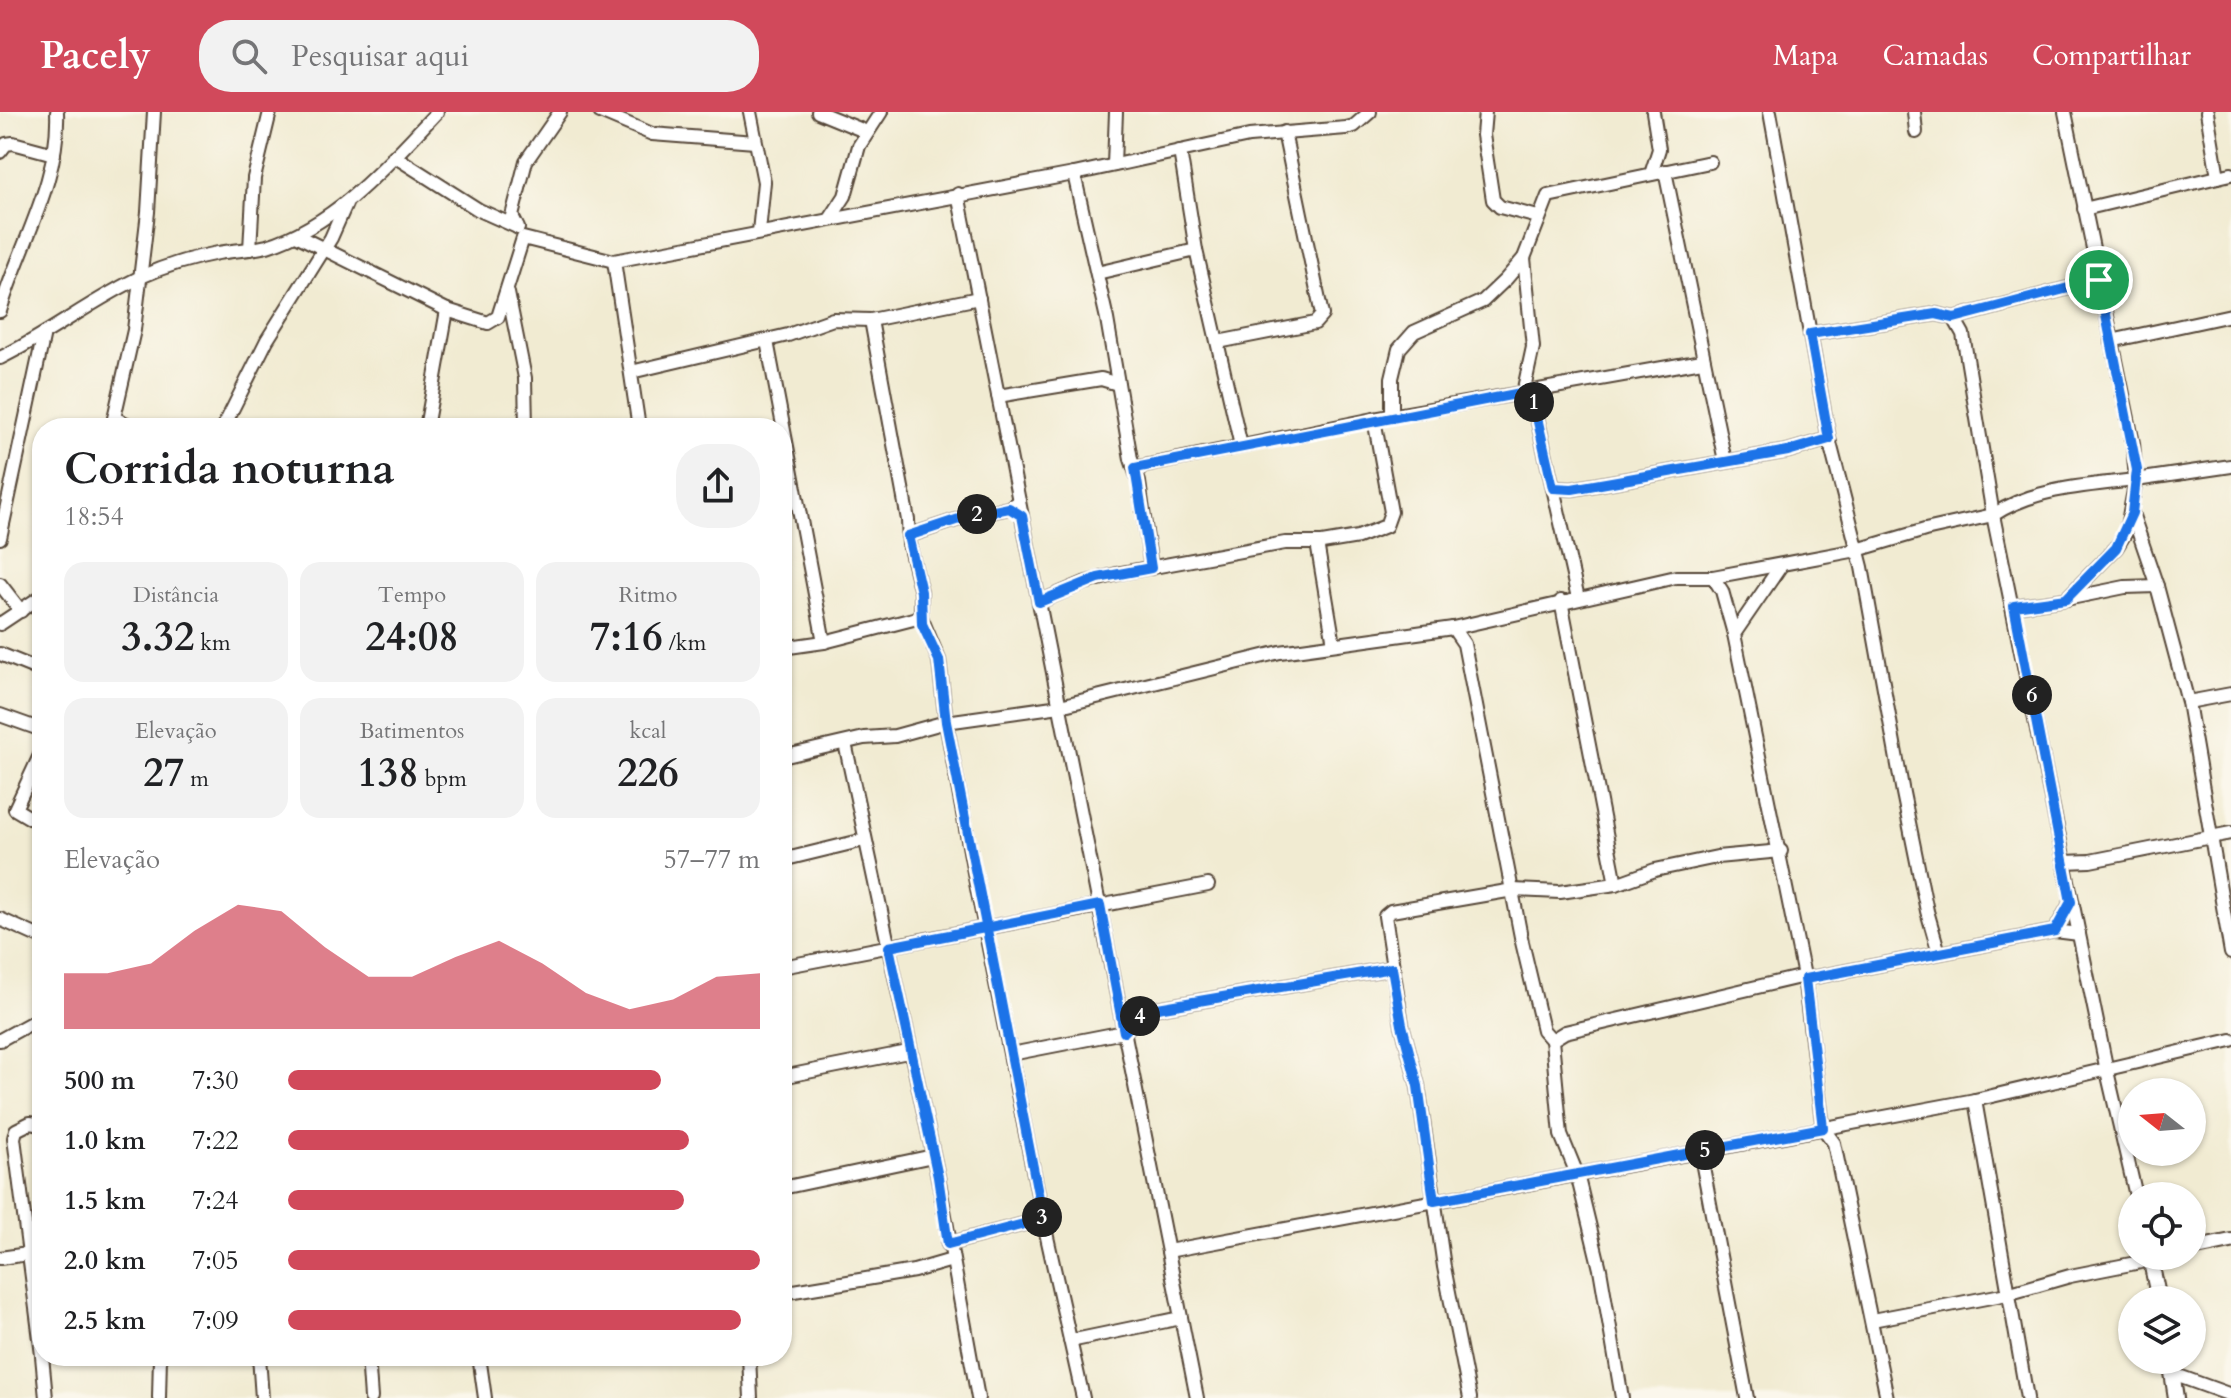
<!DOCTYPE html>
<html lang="pt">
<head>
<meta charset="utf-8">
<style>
  :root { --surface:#fff; --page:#f2f2f2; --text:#202124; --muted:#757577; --accent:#d1495b }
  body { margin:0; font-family:Cardo,serif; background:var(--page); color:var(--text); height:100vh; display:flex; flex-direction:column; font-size:30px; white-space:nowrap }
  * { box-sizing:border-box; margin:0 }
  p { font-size:26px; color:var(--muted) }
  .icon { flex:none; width:44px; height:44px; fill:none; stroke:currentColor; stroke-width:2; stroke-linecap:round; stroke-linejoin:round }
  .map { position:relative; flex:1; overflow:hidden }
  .drawer { position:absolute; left:32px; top:306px; width:760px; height:948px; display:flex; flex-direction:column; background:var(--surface); border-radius:32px; box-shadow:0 2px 6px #0004 }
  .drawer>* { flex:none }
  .needle { width:52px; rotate:287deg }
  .tools { position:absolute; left:2118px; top:966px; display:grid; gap:16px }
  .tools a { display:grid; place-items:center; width:88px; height:88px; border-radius:50%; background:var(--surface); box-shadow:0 2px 6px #0004; font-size:40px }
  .pin { position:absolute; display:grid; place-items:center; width:68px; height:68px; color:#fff; margin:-34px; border:4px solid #fff; border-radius:50%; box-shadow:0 2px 8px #0007 }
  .km { position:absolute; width:40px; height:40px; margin:-20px; border-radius:50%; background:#222; color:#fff; font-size:22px; line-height:40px; text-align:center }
  .round { display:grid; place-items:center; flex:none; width:84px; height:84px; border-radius:32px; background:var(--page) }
  .headline { display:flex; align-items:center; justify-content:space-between; height:136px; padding:0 32px }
  h1 { font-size:44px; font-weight:600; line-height:60px }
  .stats { display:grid; grid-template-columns:repeat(3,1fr); gap:12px; height:136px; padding:8px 32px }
  .stats div { display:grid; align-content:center; border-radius:20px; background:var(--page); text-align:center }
  .stats b { font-size:40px; font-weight:600 }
  .stats small { font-size:22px; font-weight:400 }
  .stats p { font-size:22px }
  .chart { height:224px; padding:16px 32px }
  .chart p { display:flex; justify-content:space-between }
  .chart svg { width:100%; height:144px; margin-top:8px; fill:var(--accent); opacity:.7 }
  ul { padding:0 32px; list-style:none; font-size:26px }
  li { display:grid; grid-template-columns:128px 96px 1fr; align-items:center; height:60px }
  li i { height:20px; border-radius:10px; background:var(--accent) }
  header { display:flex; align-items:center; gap:48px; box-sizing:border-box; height:112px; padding:0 40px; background:var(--accent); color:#fff }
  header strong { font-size:38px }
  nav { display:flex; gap:44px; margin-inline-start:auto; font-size:28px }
  .search { width:560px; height:72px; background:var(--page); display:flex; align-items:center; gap:20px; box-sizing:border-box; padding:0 28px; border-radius:32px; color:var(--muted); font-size:30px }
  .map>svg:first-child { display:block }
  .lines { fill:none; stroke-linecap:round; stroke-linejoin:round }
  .minor-casing { stroke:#564739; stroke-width:16 }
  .tertiary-casing { stroke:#564739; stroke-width:18 }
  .minor { stroke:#fff; stroke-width:12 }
  .tertiary { stroke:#fff; stroke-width:14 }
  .route-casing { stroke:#fff; stroke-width:16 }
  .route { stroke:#1a73e8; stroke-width:10 }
</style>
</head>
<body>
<header>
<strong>Pacely</strong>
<div class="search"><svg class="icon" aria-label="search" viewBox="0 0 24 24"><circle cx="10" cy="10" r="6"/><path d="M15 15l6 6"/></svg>Pesquisar aqui</div>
<nav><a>Mapa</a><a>Camadas</a><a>Compartilhar</a></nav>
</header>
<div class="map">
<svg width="2231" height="1286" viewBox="0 0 2231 1286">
  <rect width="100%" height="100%" fill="#fbf7ec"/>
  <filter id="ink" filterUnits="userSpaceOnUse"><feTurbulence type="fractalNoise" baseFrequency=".0125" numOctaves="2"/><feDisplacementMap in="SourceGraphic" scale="16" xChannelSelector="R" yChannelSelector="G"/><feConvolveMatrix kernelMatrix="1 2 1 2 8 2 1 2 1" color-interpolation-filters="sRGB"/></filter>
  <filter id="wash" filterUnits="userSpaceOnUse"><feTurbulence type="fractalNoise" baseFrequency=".006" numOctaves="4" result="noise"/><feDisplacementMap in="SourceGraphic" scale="32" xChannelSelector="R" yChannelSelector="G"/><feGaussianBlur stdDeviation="1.8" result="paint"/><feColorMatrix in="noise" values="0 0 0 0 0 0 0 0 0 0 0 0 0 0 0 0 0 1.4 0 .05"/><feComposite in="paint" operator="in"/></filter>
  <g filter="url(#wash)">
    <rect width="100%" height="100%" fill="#f1ebd2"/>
  </g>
  <g filter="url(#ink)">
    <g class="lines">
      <defs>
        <g id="minor">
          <path d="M 600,0 L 652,22 L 755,30"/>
          <path d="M 750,0 L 764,70 L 759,120"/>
          <path d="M 818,0 L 867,20"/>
          <path d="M 1485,0 L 1483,23 L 1493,88 L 1500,95 L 1538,105"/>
          <path d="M 1770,0 L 1829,327 L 1862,455 L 1903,681 L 1927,799 L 1939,841"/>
          <path d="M 1914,0 L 1916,20"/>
          <path d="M 2065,0 L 2133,331 L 2136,368 C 2089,373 2034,376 1993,403 L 2107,959 L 2136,1084"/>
          <path d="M 2207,0 L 2218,65 L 2231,62"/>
          <path d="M 1180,39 L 1196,138 L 1241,334"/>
          <path d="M 0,40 L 6,32 L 13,31 L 54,42"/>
          <path d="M 394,44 L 479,98 L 517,115"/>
          <path d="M 1114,53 L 1116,0"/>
          <path d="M 1665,59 L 1725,349"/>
          <path d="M 1074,62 L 1107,207 L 1131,347 L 1139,370 L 1151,456"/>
          <path d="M 1651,62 L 1659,37 L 1653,0"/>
          <path d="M 958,82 L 1197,1286"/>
          <path d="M 2084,97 L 2218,65"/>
          <path d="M 830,107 L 845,84 L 859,34 L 881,0"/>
          <path d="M 518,116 L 512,104 L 526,49 L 560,0"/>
          <path d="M 296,123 L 447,198 L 488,211 L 498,205 L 523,126 L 614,149 L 1074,62 L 1249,24 L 1346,16 L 1354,14 L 1370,0"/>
          <path d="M 250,137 L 254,66 L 270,0"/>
          <path d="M 614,149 L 639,316"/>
          <path d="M 1097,161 L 1196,138"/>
          <path d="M 508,181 L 525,266 L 526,316"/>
          <path d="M 0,199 C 19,134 60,69 57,0"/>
          <path d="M 1954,206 L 2099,168"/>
          <path d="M 871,208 L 908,408 L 909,432 L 921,480 L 921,505 L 939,548 L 946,610 L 976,771 L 1043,1107 L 1083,1286"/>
          <path d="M 767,229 L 824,530"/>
          <path d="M 2111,229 L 2231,203"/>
          <path d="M 1218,230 L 1315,211 L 1322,203 L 1284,20"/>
          <path d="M 0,246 C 50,222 93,187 143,164 C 167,153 192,146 218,141 C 234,138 251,138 267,134 C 337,112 388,52 437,0"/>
          <path d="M 631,260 L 788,223 L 833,207 L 871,208 L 979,186"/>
          <path d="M 1531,279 L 1578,486"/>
          <path d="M 1523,281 L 1533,235 L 1524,146"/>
          <path d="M 998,284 L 1101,267 L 1118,272"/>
          <path d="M 1392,304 L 1392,266 L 1399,237 L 1414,220 L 1483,189 L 1506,167 L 1524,146 L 1548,84 L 1710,50"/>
          <path d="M 135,316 L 114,306 L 134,218 L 148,100 L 154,0"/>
          <path d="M 223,316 L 267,228 L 331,126 L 346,92"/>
          <path d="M 426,316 L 447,198"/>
          <path d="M 1135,356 L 1374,307 L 1702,249"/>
          <path d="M 1553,376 L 1572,377 L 1788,339 L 1829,327"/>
          <path d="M 2132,401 L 2157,474 L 2188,590 L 2231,841"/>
          <path d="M 908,424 L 965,405 L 1009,396 L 1019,389"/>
          <path d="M 0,426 L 43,226"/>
          <path d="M 1317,431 L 1334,532"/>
          <path d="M 1780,455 L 1734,522 L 1804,864 L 1823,1016 L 1834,1031 L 1887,1286"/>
          <path d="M 1713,465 L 1857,438 L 1925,418 L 1993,403 L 1963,222 L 1954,206 L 1936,202 L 1810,222"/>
          <path d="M 0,472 L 21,499"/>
          <path d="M 2066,487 L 2125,475 L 2157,474"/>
          <path d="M 1561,489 L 1616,772"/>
          <path d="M 1039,490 L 1084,471 L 1121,461 L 1285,431 L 1322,431 L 1358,425 L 1386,414 L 1391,400 L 1374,307"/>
          <path d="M 2014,494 L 2066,487 L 2116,436 L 2126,420 L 2136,368 L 2231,354"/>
          <path d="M 0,512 L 42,484"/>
          <path d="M 1453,516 L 1464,532 L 1522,830 L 1543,918 L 1552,928"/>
          <path d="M 782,536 L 824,530 L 921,505"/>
          <path d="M 0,542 L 42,559"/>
          <path d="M 2188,590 L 2231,582"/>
          <path d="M 0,603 L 42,618"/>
          <path d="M 845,631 L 938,1065 L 978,1286"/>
          <path d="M 42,639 L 15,697 L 42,713"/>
          <path d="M 782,645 L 864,626 L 895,624 L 946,610 L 1060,594 L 1280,540 L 1453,516 L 1676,465 L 1713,465 L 1722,479 L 1734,522"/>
          <path d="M 782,748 L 864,728"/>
          <path d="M 2064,750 L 2090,749 L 2231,721"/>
          <path d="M 0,807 L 42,826"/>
          <path d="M 2055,819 L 2071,790"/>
          <path d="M 782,855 L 1208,773"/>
          <path d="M 1805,867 L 2055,819 L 2079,822"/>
          <path d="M 0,928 L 42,905"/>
          <path d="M 1011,942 L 1124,920 L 1146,898 L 1392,856"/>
          <path d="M 782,965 L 908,940"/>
          <path d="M 1975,988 L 2027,1286"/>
          <path d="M 42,1013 L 30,1011 L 16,1018 L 14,1026 L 42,1243"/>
          <path d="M 1700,1039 L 1747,1286"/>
          <path d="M 782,1076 L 933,1044"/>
          <path d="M 948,1132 L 1043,1107"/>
          <path d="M 1168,1139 L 1975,988 L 2231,928"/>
          <path d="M 0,1146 L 28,1142"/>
          <path d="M 782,1181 L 914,1159 L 952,1148"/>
          <path d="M 1872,1208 L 2007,1182 L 2070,1164 L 2151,1148"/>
          <path d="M 1070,1229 L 1181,1206"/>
          <path d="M 42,1244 L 46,1286"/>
          <path d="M 259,1244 L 262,1286"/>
          <path d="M 368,1244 L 371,1286"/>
          <path d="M 479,1244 L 485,1286"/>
          <path d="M 749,1244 L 751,1286"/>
          <path d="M 2173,1262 L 2231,1283"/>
          <path d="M 159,1286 L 160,1244"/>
          <path d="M 1470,1286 L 1444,1155 L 1418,974 L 1402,913 L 1385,804 L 1391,799 L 1513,778 L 1560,780 L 1616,772 L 1655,758 L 1717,745 L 1781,739"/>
          <path d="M 1622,1286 L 1600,1157 L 1577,1062 L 1561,1023 L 1552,928 L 1565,920 L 1804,864"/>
        </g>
        <g id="tertiary">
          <path d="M 2192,1137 L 2231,1129"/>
          <path d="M 2155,1144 L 2150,1145 L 2159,1188"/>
          <path d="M 2170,1248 L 2176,1286"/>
        </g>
      </defs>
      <!-- minor casing -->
      <use href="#minor" class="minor-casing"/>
      <!-- tertiary casing -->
      <use href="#tertiary" class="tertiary-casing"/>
      <!-- minor -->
      <use href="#minor" class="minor"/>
      <!-- tertiary -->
      <use href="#tertiary" class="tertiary"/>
    </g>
  </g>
  <g class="lines" filter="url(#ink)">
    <defs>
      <path id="route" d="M 2099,168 L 1954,206 L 1936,202 L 1810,222 L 1829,327 L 1788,339 L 1572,377 L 1553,376 L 1531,279 L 1135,356 L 1151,456 L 1098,466 L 1039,490 L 1022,404 L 1009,396 L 965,405 L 908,424 L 921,480 L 922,512 L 939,548 L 946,610 L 987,818 L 1043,1107 L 948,1132 L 938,1065 L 889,835 L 1100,793 L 1124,920 L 1146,898 L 1392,856 L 1402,913 L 1418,974 L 1434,1089 L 1823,1016 L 1805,867 L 2055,819 L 2071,790 L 2014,494 L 2066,487 L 2116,436 L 2132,401 L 2137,358 L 2099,168"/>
    </defs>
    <!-- route casing -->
    <use href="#route" class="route-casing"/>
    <!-- route -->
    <use href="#route" class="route"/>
  </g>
</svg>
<div class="tools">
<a><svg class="needle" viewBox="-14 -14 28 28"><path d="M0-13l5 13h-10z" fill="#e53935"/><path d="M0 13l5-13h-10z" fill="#757577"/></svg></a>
<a><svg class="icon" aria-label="locate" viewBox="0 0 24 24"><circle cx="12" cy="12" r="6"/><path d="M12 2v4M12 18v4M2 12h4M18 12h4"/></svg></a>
<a><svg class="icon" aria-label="layers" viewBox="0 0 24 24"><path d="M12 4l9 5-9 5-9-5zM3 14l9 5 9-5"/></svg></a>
</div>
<div class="pin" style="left:2099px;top:168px;background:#1e9e55"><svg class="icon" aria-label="arrive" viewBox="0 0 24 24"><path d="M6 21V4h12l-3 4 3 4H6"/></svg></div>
<b class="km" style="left:1534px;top:290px">1</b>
<b class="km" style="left:977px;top:402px">2</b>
<b class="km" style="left:1042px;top:1105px">3</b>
<b class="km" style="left:1140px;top:904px">4</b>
<b class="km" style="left:1705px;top:1038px">5</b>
<b class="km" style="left:2032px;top:583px">6</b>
<section class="drawer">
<div class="headline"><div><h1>Corrida noturna</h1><p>18:54</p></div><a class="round"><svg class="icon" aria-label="share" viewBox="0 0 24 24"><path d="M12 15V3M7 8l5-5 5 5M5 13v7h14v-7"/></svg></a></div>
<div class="stats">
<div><p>Distância</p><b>3.32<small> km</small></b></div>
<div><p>Tempo</p><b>24:08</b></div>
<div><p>Ritmo</p><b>7:16<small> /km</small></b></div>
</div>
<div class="stats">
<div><p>Elevação</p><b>27<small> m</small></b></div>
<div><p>Batimentos</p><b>138<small> bpm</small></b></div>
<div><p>kcal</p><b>226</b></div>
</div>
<div class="chart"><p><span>Elevação</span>57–77 m</p>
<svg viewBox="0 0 160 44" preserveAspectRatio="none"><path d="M0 44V27L10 27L20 24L30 14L40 6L50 8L60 19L70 28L80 28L90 22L100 17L110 24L120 33L130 38L140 35L150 28L160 27V44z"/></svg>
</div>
<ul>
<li><b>500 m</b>7:30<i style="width:79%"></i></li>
<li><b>1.0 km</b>7:22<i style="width:85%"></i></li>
<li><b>1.5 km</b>7:24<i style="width:84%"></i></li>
<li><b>2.0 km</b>7:05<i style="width:100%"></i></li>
<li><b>2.5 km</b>7:09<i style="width:96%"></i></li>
</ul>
</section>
</div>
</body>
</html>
